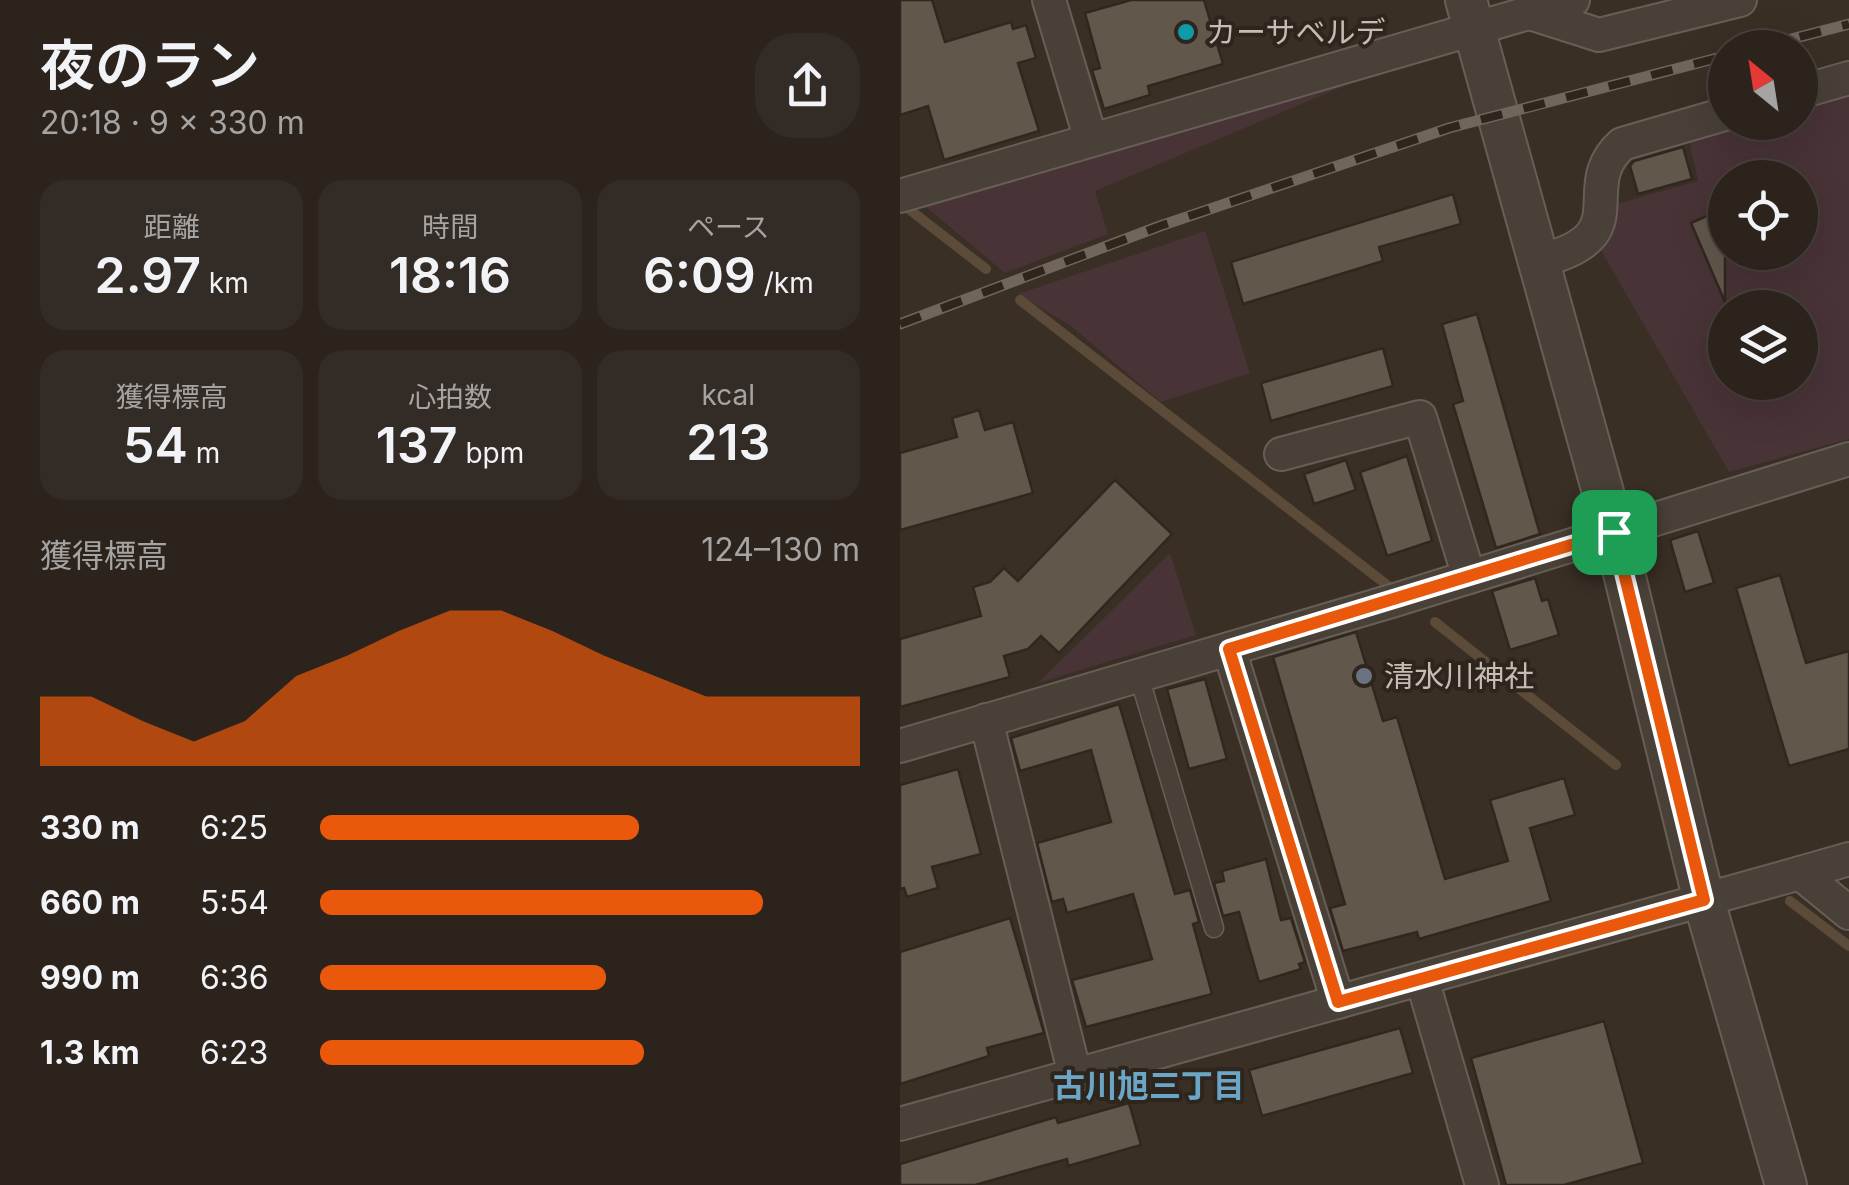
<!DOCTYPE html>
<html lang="ja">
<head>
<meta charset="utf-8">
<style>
  :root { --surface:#2b231c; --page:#332b25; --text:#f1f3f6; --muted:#a6a4a3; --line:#47403b; --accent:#ea580c }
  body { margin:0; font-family:Inter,"Noto Sans JP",sans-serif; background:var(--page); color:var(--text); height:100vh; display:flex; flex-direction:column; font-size:38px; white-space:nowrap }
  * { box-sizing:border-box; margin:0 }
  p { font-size:32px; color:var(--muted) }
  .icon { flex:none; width:55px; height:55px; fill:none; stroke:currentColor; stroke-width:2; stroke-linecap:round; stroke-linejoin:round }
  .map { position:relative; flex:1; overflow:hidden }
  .panel { display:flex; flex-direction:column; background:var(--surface); width:900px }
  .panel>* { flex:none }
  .needle { width:65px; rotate:330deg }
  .tools { position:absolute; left:808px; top:30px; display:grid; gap:20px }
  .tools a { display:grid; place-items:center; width:110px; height:110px; border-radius:50%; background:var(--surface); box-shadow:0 10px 40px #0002,0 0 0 2px var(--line); font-size:50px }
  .pin { position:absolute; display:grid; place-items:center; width:85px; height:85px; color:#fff; margin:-42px; border-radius:20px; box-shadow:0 5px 15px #0006 }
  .round { display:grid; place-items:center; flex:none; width:105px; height:105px; border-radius:40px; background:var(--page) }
  .head { display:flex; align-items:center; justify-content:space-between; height:170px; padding:0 40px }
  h1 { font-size:55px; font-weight:600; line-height:75px }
  .figures { display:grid; grid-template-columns:repeat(3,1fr); gap:15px; height:170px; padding:10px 40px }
  .figures div { display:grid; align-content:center; border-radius:25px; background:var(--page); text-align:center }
  .figures b { font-size:50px; font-weight:600 }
  .figures small { font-size:28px; font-weight:400 }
  .figures p { font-size:28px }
  .chart { height:280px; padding:20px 40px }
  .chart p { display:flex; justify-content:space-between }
  .chart svg { width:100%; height:180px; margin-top:10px; fill:var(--accent); opacity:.7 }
  ul { padding:0 40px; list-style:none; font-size:32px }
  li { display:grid; grid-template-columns:160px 120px 1fr; align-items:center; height:75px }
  li i { height:25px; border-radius:12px; background:var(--accent) }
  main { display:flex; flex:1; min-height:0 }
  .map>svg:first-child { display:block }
  .green { fill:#483337; fill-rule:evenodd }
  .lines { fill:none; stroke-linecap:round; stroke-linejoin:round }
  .stream { stroke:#5c4b38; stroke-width:10 }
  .building { fill:#62574b; stroke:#30281f; stroke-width:2.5 }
  .service-casing { stroke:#675f56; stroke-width:21 }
  .minor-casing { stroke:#675f56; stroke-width:36 }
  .tertiary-casing { stroke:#675f56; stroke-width:44 }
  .service { stroke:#494138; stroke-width:18 }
  .minor { stroke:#494138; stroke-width:32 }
  .tertiary { stroke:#494138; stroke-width:40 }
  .rail-casing { stroke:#70665b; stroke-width:11 }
  .rail { stroke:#2e261d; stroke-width:8; stroke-dasharray:22; stroke-linecap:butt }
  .route-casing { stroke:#fff; stroke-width:20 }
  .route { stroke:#ea580c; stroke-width:12 }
  .culture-dot { fill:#0f9aa8; stroke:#2e261d; stroke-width:4 }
  .worship-dot { fill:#6b7280; stroke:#2e261d; stroke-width:4 }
  .labels { text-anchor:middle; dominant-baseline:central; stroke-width:8; stroke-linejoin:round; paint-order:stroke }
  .poi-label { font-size:30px; fill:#c5bdb3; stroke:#2e261d; text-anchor:start }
  .neighbourhood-label { font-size:32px; font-weight:bold; fill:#6ba6c8; stroke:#2e261d }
</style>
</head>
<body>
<main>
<section class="panel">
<div class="head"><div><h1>夜のラン</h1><p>20:18 · 9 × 330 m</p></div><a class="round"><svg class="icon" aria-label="share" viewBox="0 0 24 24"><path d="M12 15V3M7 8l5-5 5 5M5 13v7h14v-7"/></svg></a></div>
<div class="figures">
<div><p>距離</p><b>2.97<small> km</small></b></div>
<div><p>時間</p><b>18:16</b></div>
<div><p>ペース</p><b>6:09<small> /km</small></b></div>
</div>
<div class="figures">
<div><p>獲得標高</p><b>54<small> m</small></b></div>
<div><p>心拍数</p><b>137<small> bpm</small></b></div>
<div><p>kcal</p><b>213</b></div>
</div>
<div class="chart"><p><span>獲得標高</span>124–130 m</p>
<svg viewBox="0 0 160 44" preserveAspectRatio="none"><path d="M0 44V27L10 27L20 33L30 38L40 33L50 22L60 17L70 11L80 6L90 6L100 11L110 17L120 22L130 27L140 27L150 27L160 27V44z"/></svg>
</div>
<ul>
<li><b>330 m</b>6:25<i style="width:59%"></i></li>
<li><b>660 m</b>5:54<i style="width:82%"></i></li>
<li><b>990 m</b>6:36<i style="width:53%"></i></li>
<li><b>1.3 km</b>6:23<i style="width:60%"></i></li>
</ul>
</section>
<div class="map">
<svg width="949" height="1185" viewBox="0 0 949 1185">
  <rect width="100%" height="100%" fill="#392f25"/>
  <!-- green -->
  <g class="green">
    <path d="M 501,62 L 195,191 L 208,234 L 105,273 L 20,202 Z"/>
    <path d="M 949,95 L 949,439 L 829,472 L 699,247 L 713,205 L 798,181 L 789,141 L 854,123 L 900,122 L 900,109 ZM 825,178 L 900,178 L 900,252 L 825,252 ZM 825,308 L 900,308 L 900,382 L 825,382 Z"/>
    <path d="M 305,231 L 350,373 L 261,402 L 171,326 L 118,294 Z"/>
    <path d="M 270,553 L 296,635 L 138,683 Z"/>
  </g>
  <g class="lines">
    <!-- stream -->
    <g class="stream">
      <path d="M 1,203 L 86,269"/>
      <path d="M 120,300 L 487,585"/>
      <path d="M 535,622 L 716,765"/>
      <path d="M 890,901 L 949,946"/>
    </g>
  </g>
  <!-- building -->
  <g class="building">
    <path d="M 0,0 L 32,0 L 45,42 L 111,22 L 113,29 L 126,25 L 136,58 L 118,63 L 139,131 L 44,160 L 28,106 L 0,115 Z"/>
    <path d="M 231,0 L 304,0 L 323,64 L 248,86 L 250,95 L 204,109 L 192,70 L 200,68 L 185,13 Z"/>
    <path d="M 783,147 L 792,179 L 738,194 L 730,166 L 734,161 Z"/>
    <path d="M 553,194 L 561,224 L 479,247 L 483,261 L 343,304 L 331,262 Z"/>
    <path d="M 825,208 L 825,302 L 791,223 Z"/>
    <path d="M 577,314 L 640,534 L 596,548 L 553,404 L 563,401 L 542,324 Z"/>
    <path d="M 483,348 L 493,386 L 371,421 L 361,383 Z"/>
    <path d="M 79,410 L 85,430 L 113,422 L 133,493 L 0,530 L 0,453 L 57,437 L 52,418 Z"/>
    <path d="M 507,456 L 532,541 L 487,556 L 460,472 Z"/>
    <path d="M 446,460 L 456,490 L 414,504 L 404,474 Z"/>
    <path d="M 215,480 L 272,534 L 159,653 L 141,636 L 128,649 L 104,656 L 110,677 L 0,707 L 0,639 L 81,616 L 73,587 L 90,582 L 104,568 L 118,581 Z"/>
    <path d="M 798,531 L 814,583 L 785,592 L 770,540 Z"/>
    <path d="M 880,575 L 906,663 L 949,651 L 949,749 L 889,766 L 836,588 Z"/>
    <path d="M 635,578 L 642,601 L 648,599 L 659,635 L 610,650 L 592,591 Z"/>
    <path d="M 456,632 L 483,721 L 497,717 L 545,879 L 608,861 L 590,800 L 664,778 L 675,815 L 630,828 L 651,901 L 519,939 L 517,932 L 443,951 L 430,908 L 445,904 L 373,657 Z"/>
    <path d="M 305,679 L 327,759 L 289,769 L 267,689 Z"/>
    <path d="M 219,704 L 275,894 L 290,890 L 299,922 L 293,924 L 312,994 L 186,1027 L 172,980 L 252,959 L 233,894 L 167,913 L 163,899 L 152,902 L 137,843 L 211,822 L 191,750 L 120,771 L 111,738 Z"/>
    <path d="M 58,769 L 81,854 L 32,867 L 38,888 L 7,897 L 4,888 L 0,889 L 0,785 Z"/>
    <path d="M 366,859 L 381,920 L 391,918 L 405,962 L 399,964 L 401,969 L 359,982 L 339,912 L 323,916 L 314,883 L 324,881 L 322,871 Z"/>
    <path d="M 110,918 L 144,1033 L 87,1048 L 89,1056 L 0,1084 L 0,952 Z"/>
    <path d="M 704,1021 L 743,1163 L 664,1185 L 606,1185 L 571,1058 Z"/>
    <path d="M 500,1028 L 513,1073 L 362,1116 L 349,1070 Z"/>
    <path d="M 229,1103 L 241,1145 L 168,1166 L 167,1159 L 75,1185 L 0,1185 L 0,1164 L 156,1117 L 158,1123 Z"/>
  </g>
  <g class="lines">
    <defs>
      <path id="service" d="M 239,676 L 314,928"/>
      <g id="minor">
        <path d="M 149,0 L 191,140"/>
        <path d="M 630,13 L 699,35 L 840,0"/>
        <path d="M 900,92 L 949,78"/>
        <path d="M 0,196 L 673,0"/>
        <path d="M 638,261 C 742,236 672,189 722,144 L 825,114"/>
        <path d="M 381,454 L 520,417 L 569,577"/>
        <path d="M 329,649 L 438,1002"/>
        <path d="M 86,720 L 175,1075"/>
        <path d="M 0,746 L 495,600 L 949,459"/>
        <path d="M 900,873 L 949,859"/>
        <path d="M 522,979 L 582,1185"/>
        <path d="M 0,1124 L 900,873 L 949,913"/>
      </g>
      <path id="tertiary" d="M 566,0 L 714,532 L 804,901 L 886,1185"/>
    </defs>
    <!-- service casing -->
    <use href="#service" class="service-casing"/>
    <!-- minor casing -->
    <use href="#minor" class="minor-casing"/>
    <!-- tertiary casing -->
    <use href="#tertiary" class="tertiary-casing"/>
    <!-- service -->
    <use href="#service" class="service"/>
    <!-- minor -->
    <use href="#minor" class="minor"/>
    <!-- tertiary -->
    <use href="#tertiary" class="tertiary"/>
    <defs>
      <g id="rail">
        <path d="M 857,48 L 949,24"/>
        <path d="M 0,324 L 260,226 L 549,128 L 825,56"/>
      </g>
    </defs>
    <!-- rail casing -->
    <use href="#rail" class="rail-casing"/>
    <!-- rail -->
    <use href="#rail" class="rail"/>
  </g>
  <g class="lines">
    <defs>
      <path id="route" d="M 714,532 L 804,900 L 438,1002 L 329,649 Z"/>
    </defs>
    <!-- route casing -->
    <use href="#route" class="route-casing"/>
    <!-- route -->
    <use href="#route" class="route"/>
  </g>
  <!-- markers -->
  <circle class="culture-dot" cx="286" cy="32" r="10"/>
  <circle class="worship-dot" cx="464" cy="676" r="10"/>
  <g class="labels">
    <!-- poi labels -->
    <g class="poi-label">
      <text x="306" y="32">カーサベルデ</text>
      <text x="484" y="676">清水川神社</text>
    </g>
    <!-- neighbourhood labels -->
    <g class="neighbourhood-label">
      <text x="249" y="1085">古川旭三丁目</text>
    </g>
  </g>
</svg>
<div class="tools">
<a><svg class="needle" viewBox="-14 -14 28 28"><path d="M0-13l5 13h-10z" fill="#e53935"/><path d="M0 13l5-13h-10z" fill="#a6a4a3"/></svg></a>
<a><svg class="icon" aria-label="locate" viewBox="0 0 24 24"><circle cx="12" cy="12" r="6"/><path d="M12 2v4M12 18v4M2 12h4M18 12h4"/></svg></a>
<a><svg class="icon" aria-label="layers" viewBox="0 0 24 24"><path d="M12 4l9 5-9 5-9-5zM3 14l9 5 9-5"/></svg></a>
</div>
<div class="pin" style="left:714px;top:532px;background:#1e9e55"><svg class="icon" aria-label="arrive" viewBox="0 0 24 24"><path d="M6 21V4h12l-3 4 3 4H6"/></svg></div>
</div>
</main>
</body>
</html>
